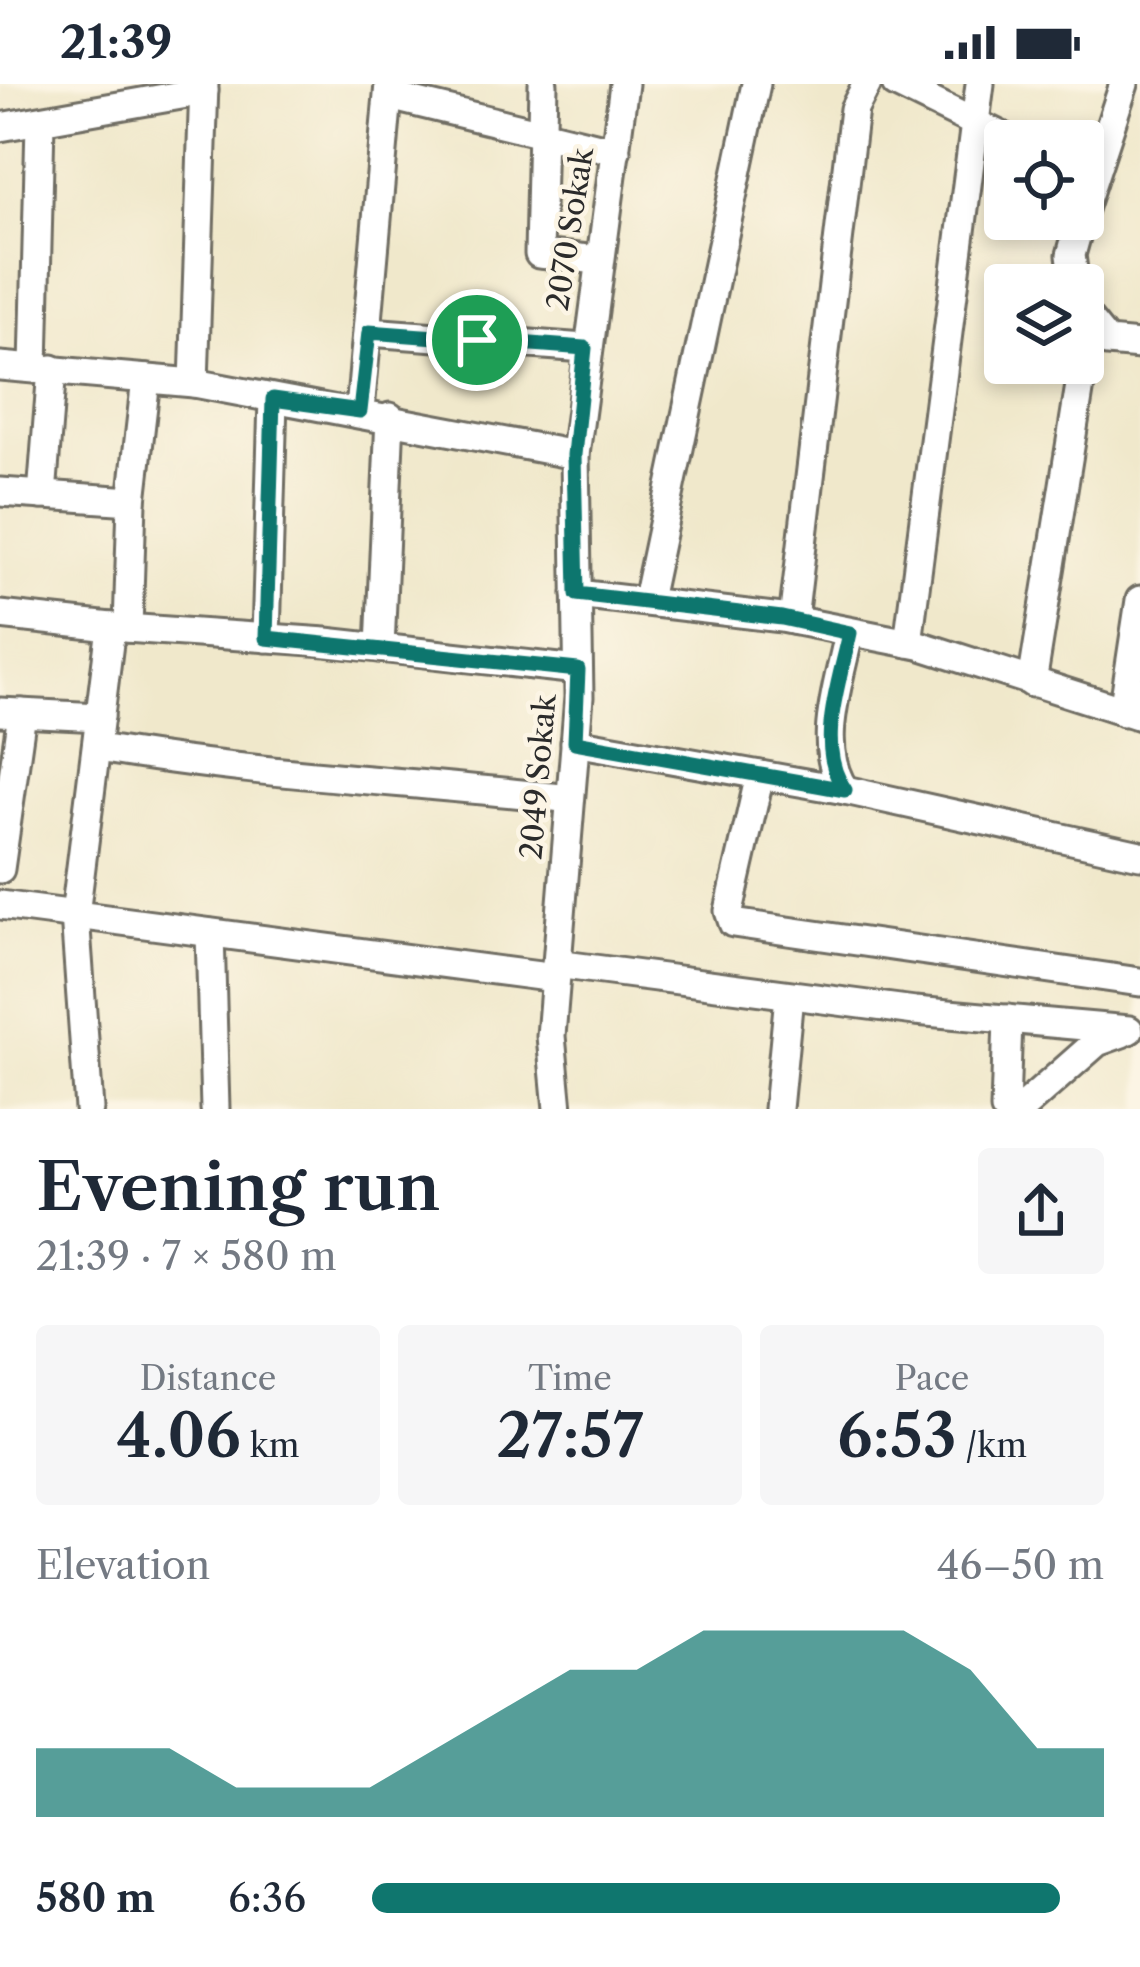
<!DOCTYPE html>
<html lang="en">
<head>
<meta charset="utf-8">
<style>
  :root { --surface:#fff; --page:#f6f6f7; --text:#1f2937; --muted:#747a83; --accent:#0f766e }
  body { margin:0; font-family:"Libre Caslon Text",serif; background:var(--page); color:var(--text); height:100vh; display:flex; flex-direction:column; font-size:45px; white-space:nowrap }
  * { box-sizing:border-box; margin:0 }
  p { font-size:39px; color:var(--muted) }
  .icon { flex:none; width:66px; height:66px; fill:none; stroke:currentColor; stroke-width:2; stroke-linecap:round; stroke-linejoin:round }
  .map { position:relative; height:1025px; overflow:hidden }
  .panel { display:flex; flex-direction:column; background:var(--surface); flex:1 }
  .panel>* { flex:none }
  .tools { position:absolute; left:984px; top:36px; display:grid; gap:24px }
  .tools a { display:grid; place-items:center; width:120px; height:120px; border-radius:12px; background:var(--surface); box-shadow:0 6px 18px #0003; font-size:60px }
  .pin { position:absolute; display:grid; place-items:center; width:102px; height:102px; color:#fff; margin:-51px; border:6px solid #fff; border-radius:50%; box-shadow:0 3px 12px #0007 }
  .round { display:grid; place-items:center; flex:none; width:126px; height:126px; border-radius:12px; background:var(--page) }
  .summary { display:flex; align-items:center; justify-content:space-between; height:204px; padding:0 36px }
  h1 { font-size:66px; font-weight:600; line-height:90px }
  .stats { display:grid; grid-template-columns:repeat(3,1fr); gap:18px; height:204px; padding:12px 36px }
  .stats div { display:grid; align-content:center; border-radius:12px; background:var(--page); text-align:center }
  .stats b { font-size:60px; font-weight:600 }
  .stats small { font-size:33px; font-weight:400 }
  .stats p { font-size:33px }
  .chart { height:336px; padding:24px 36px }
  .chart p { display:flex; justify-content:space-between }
  .chart svg { width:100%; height:216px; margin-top:12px; fill:var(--accent); opacity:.7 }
  ul { padding:0 36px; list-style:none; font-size:39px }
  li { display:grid; grid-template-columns:192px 144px 1fr; align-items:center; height:90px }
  li i { height:30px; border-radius:15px; background:var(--accent) }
  .status { display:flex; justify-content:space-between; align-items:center; height:84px; padding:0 60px; background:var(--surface); direction:ltr }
  .status svg { height:33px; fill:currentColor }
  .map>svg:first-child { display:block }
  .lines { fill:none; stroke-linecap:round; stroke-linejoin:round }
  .minor-casing { stroke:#706d63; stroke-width:33 }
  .minor { stroke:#fff; stroke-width:27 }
  .route-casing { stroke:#fff; stroke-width:24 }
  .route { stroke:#0f766e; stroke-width:15 }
  .labels { text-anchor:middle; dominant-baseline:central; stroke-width:9; stroke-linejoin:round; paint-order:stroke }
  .street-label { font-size:30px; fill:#2b2b2b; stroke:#fcf5e5 }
</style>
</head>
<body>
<div class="status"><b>21:39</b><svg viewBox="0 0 49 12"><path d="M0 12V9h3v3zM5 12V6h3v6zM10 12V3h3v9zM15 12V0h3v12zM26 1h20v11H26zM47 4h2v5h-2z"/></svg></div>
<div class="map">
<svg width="1140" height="1025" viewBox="0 0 1140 1025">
  <rect width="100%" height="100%" fill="#fcf5e5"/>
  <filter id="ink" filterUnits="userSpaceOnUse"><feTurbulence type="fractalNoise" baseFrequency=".00833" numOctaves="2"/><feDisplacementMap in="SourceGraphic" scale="24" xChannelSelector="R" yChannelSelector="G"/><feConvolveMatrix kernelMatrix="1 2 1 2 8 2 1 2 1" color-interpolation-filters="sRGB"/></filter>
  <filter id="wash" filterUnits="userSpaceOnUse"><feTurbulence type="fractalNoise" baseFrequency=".004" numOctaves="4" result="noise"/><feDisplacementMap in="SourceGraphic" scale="48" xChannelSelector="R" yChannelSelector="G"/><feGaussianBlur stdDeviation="2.7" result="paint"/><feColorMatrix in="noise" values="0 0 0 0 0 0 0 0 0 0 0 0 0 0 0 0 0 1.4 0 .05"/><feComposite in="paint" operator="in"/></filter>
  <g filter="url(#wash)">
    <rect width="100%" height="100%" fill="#f0e8cb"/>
  </g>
  <g filter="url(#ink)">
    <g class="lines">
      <defs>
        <g id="minor">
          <path d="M 543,0 L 539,170 L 599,176"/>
          <path d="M 896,0 L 1012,57"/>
          <path d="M 389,12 L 616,67"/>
          <path d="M 0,43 L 204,7"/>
          <path d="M 1083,125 L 1124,0"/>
          <path d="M 1075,201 L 1071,171 L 1081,135"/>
          <path d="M 1085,231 L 1107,258 L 1140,261"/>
          <path d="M 369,248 L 585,264"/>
          <path d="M 0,282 L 194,299 L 575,371"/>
          <path d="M 34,283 L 40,38"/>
          <path d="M 194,299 L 204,0"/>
          <path d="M 360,327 L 389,0"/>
          <path d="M 0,408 L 132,417"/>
          <path d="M 42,411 L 52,285"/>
          <path d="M 577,510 L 782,534 L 919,561 L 1140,632"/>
          <path d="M 647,516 L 756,0"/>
          <path d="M 0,531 L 111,543"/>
          <path d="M 793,536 L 854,25 L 867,0"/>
          <path d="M 128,544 L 132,417 L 146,295"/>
          <path d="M 849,549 C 840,597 814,664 845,706 L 1140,771"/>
          <path d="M 266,554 L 273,315"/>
          <path d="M 908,559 L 980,0"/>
          <path d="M 380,564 L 390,333"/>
          <path d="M 1032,599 L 1090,239"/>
          <path d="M 0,628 L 100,633"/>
          <path d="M 1123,628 L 1140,516"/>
          <path d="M 575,658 L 845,706"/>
          <path d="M 99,664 C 254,691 413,697 570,715"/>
          <path d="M 760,691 L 729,827 L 733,839 L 1140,898"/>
          <path d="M 0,785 L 22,629"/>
          <path d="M 0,821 L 555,894"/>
          <path d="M 210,849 L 215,1025"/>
          <path d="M 556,880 L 915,927 L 1129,946"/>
          <path d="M 89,1025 L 75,831 L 111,543 L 326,558 L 578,586"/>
          <path d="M 558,1025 L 551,952 L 579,613 L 575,371 L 624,0"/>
          <path d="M 778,1025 L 789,912"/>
          <path d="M 1005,1025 L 1008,935"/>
          <path d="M 1021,1025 L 1097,958 L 1122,949"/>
        </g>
      </defs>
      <!-- minor casing -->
      <use href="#minor" class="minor-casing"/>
      <!-- minor -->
      <use href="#minor" class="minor"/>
    </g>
  </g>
  <g class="lines" filter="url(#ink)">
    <defs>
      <path id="route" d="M 369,248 L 585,264 L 574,371 L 577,510 L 782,534 L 850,549 C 840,597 814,664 845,706 L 575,658 L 578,586 L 266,554 L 273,315 L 360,327 Z"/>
    </defs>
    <!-- route casing -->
    <use href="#route" class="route-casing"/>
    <!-- route -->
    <use href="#route" class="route"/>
  </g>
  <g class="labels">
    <!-- street labels -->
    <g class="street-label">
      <text transform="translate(570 145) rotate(-81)">2070 Sokak</text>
      <text transform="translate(538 693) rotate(-85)">2049 Sokak</text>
    </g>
  </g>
</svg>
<div class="tools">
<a><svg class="icon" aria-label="locate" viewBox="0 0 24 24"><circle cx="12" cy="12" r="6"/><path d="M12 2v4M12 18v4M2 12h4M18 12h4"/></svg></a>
<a><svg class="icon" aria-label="layers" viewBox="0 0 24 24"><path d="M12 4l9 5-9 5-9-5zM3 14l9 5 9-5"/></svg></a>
</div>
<div class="pin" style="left:477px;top:256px;background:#1e9e55"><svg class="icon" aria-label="arrive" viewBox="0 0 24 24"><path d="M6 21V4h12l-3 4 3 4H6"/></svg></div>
</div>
<section class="panel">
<div class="summary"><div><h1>Evening run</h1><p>21:39 · 7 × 580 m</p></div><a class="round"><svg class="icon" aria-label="share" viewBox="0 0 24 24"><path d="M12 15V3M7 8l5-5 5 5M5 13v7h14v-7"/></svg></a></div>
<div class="stats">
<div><p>Distance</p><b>4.06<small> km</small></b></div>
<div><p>Time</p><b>27:57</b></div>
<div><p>Pace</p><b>6:53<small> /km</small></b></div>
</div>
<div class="chart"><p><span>Elevation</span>46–50 m</p>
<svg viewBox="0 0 160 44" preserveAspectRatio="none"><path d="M0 44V30L10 30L20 30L30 38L40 38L50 38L60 30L70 22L80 14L90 14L100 6L110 6L120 6L130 6L140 14L150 30L160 30V44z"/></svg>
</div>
<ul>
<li><b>580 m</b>6:36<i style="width:94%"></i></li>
</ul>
</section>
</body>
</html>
